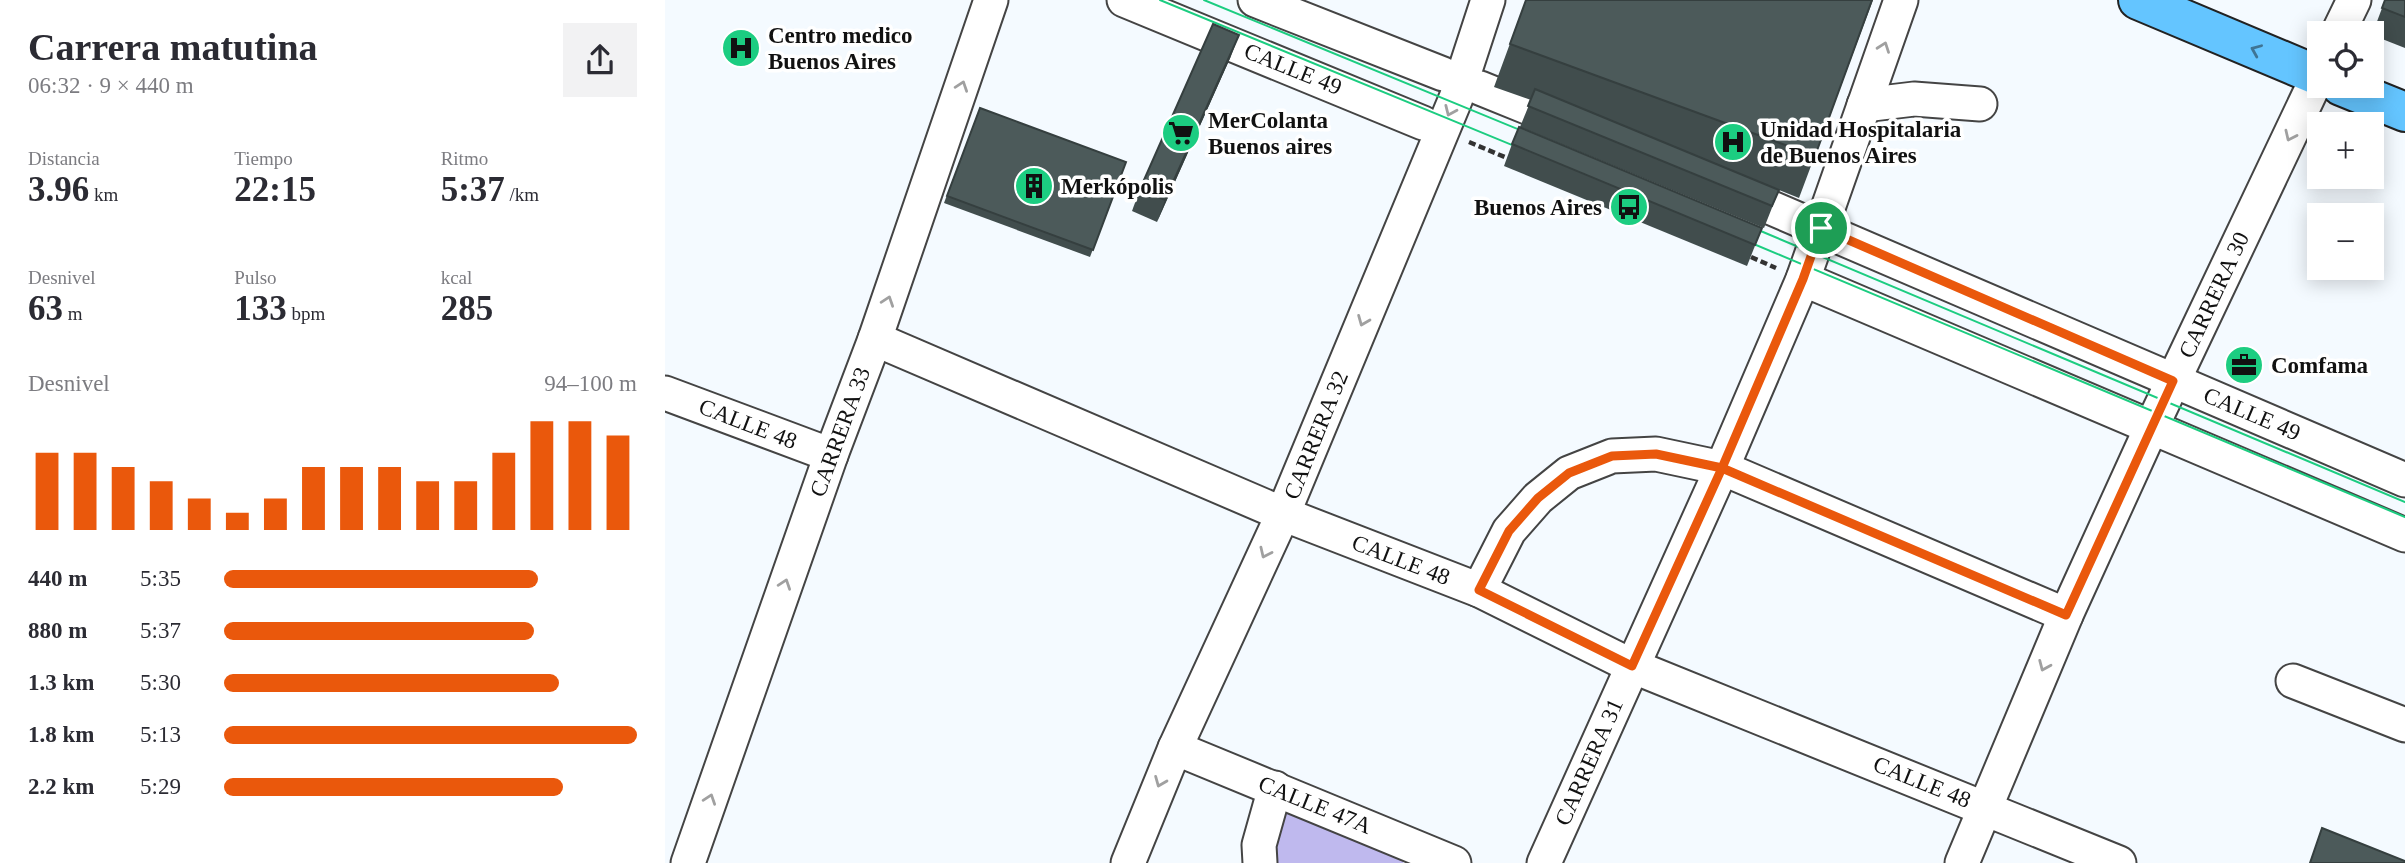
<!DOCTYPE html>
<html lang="es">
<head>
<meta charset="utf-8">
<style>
  :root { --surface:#fff; --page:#f2f2f3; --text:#2b2b33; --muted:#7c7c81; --accent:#ea580c }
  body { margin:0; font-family:Georgia,serif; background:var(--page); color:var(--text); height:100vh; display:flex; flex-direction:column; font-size:26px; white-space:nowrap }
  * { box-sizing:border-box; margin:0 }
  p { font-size:23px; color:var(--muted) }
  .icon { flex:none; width:38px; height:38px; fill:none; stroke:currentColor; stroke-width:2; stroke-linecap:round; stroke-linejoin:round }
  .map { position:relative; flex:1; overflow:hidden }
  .side { display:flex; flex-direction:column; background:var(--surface); width:665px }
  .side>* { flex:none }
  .tools { position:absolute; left:1642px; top:21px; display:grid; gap:14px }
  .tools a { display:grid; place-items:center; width:77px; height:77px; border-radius:0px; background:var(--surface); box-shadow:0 4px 18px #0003; font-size:35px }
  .pin { position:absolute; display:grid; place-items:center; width:60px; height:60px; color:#fff; margin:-30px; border:4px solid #fff; border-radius:50%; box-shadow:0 2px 7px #0007 }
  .round { display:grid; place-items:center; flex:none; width:74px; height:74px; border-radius:0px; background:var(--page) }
  .headline { display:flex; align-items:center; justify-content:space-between; height:119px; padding:0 28px }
  h1 { font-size:38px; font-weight:800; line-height:52px }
  .metrics { display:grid; grid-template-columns:repeat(3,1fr); gap:10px; height:119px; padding:7px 28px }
  .metrics div { display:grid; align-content:center }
  .metrics b { font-size:35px; font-weight:800 }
  .metrics small { font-size:19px; font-weight:400 }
  .metrics p { font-size:19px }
  .chart { height:196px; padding:14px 28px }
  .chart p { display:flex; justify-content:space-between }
  .chart svg { width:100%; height:126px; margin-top:7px; stroke:var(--accent); stroke-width:6 }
  ul { padding:0 28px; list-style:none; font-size:23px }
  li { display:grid; grid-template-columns:112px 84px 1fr; align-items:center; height:52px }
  li i { height:18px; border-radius:9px; background:var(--accent) }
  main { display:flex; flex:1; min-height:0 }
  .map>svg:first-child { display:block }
  .park { fill:#bfb9ee }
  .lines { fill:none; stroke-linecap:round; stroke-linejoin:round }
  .minor-casing { stroke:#444; stroke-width:37 }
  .major-casing { stroke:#222; stroke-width:42 }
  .path { stroke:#333; stroke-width:4.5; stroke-dasharray:7 3.5; stroke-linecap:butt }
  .minor { stroke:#fff; stroke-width:33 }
  .major { stroke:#64c5ff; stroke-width:38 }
  .tram { stroke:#1ccd81; stroke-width:2 }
  .wall { fill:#414d4d }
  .shaded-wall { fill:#353f3f }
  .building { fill:#4c5a5a; stroke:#353f3f; stroke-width:2 }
  .oneway { stroke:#a0a0a0 }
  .oneway2 { stroke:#3f7494 }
  .route-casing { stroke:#fff; stroke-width:14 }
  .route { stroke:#ea580c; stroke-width:9 }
  .labels { text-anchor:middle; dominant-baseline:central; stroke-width:7; stroke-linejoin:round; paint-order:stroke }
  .poi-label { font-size:23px; font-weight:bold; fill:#111; stroke:#fff; text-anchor:start }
  .street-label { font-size:23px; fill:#111; stroke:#fff }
</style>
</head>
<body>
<main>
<section class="side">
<div class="headline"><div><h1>Carrera matutina</h1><p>06:32 · 9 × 440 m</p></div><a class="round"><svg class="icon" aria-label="share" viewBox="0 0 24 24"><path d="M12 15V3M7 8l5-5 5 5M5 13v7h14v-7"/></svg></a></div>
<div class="metrics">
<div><p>Distancia</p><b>3.96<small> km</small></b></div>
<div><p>Tiempo</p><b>22:15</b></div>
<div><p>Ritmo</p><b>5:37<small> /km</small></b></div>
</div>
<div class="metrics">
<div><p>Desnivel</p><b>63<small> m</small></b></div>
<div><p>Pulso</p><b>133<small> bpm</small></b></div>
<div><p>kcal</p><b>285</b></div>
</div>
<div class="chart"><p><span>Desnivel</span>94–100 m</p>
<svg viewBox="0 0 160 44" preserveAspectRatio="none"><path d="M5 44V17M15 44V17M25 44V22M35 44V27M45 44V33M55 44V38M65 44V33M75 44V22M85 44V22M95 44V22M105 44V27M115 44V27M125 44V17M135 44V6M145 44V6M155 44V11"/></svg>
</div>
<ul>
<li><b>440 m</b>5:35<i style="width:76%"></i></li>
<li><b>880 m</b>5:37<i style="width:75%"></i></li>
<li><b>1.3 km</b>5:30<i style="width:81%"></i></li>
<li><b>1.8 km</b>5:13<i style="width:100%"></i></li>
<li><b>2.2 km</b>5:29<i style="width:82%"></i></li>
</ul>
</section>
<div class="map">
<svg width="1740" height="863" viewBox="0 0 1740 863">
  <rect width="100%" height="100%" fill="#f4faff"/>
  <!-- park -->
  <path class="park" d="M 615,808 L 740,858 L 738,863 L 608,863 Z"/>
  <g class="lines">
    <defs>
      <g id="minor">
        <path d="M 459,0 L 758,123"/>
        <path d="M 590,0 L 778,74"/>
        <path d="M 1673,33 L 1689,0"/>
        <path d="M 815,88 L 904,124"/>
        <path d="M 1199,105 L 1249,99 L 1315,104"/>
        <path d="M 1067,191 L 1740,480"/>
        <path d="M 1138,279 L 1740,535"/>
        <path d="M 210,339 L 618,514 L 814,590 L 967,666 L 1454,863"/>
        <path d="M 0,393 L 166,455"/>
        <path d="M 814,590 L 844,531 L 873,498 L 904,473 L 947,456 L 991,454 L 1057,468 L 1401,615"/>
        <path d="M 1628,681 L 1740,725"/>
        <path d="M 510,748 L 789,863"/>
        <path d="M 23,863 L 166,455 L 210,339 L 326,0"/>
        <path d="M 463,863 L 510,748 L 618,514 L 791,98 L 823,0"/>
        <path d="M 595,863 L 594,845 L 610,788"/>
        <path d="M 879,863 L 1057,468 L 1138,279 L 1236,0"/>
        <path d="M 1297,863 L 1401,615 L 1493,413 L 1654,74"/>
      </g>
      <g id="major">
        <path d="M 1473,0 L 1654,76"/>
        <path d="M 1676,86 L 1740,112"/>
      </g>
    </defs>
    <!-- minor casing -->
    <use href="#minor" class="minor-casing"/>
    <!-- major casing -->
    <use href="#major" class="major-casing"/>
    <!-- path -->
    <g class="path">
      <path d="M 804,142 L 842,158"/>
      <path d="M 1086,257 L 1111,268"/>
    </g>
    <!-- minor -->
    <use href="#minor" class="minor"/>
    <!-- major -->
    <use href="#major" class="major"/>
    <!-- tram -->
    <g class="tram">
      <path d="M 495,0 L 864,152"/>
      <path d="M 539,0 L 872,137"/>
      <path d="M 1079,224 L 1740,502"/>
      <path d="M 1072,237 L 1740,517"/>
    </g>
  </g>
  <!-- wall -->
  <g class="wall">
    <path d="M 861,0 L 1208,0 L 1134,198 L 1114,190 L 1099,228 L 855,127 L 866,100 L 829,87 Z"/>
    <path d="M 1720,0 L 1740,0 L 1740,48 L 1707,35 Z"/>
    <path d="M 566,56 L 492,222 L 467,211 L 475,189 Z"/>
    <path d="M 315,108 L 461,162 L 425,257 L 279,203 Z"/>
    <path d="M 847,144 L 1097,228 L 1082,266 L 839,166 Z"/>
  </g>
  <!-- shaded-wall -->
  <path class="shaded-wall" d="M 574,35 L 566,56 L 492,222 L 500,200 Z"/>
  <!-- building -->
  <g class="building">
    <path d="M 861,0 L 1207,0 L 1150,156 L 845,44 Z"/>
    <path d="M 1720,0 L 1740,0 L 1740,17 L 1717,8 Z"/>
    <path d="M 548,24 L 574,35 L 500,200 L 475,189 Z"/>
    <path d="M 870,89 L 1114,190 L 1107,206 L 863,106 Z"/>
    <path d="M 315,108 L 461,162 L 428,250 L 282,196 Z"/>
    <path d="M 854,127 L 1097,228 L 1090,245 L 847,144 Z"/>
    <path d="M 1657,828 L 1740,861 L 1740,863 L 1645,863 Z"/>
  </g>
  <!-- one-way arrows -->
  <defs><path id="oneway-chevron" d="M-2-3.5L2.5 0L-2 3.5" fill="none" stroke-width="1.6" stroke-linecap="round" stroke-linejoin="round" transform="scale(1.75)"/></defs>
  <g class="oneway">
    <use href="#oneway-chevron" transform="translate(1219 47) rotate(-70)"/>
    <use href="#oneway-chevron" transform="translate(297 86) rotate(-71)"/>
    <use href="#oneway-chevron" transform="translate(785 111) rotate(114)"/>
    <use href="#oneway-chevron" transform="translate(1625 136) rotate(115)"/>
    <use href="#oneway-chevron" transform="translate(223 301) rotate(-71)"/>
    <use href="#oneway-chevron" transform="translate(698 321) rotate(112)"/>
    <use href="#oneway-chevron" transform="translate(600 553) rotate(115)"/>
    <use href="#oneway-chevron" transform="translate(120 584) rotate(-71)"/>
    <use href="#oneway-chevron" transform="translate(1379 666) rotate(113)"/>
    <use href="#oneway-chevron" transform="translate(495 782) rotate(112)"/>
    <use href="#oneway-chevron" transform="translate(45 799) rotate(-71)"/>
  </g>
  <use class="oneway2" href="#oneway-chevron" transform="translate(1591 50) rotate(-157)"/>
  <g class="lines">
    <defs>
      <path id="route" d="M 1156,228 L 1138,279 L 1057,468 L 991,454 L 947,456 L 904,473 L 873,498 L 844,531 L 814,590 L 967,666 L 1057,468 L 1401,615 L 1508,381 L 1156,228"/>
    </defs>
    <!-- route casing -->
    <use href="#route" class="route-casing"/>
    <!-- route -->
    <use href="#route" class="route"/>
  </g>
  <!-- icons -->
  <defs>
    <symbol id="hospital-disc" viewBox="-11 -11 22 22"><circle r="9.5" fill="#1ccd81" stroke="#fff"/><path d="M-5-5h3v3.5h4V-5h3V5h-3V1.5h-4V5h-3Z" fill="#111"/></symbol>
    <symbol id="supermarket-disc" viewBox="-11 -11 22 22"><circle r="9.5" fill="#1ccd81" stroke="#fff"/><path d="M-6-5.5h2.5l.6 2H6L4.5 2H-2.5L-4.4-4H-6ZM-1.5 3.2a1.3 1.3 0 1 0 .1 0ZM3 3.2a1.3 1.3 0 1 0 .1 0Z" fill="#111"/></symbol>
    <symbol id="building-disc" viewBox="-11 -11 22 22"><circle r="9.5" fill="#1ccd81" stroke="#fff"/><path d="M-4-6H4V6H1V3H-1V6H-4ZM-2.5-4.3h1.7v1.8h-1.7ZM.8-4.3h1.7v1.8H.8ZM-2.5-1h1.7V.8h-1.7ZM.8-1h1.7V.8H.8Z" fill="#111"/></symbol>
    <symbol id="bus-disc" viewBox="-11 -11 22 22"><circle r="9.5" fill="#1ccd81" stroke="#fff"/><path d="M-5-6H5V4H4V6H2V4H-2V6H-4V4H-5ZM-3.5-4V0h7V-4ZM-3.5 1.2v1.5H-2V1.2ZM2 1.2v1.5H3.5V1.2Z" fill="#111"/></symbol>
    <symbol id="office-disc" viewBox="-11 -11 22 22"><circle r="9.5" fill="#1ccd81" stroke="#fff"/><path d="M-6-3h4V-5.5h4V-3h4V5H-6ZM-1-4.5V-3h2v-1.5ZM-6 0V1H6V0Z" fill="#111"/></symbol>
  </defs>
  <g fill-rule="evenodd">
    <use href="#hospital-disc" x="54" y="26" width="44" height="44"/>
    <use href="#supermarket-disc" x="494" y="111" width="44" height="44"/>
    <use href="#hospital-disc" x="1046" y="120" width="44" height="44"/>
    <use href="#building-disc" x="347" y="164" width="44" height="44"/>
    <use href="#bus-disc" x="942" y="185" width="44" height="44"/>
    <use href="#office-disc" x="1557" y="343" width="44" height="44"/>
  </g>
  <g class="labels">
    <!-- poi labels -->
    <g class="poi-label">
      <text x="103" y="35">Centro medico<tspan x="103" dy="26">Buenos Aires</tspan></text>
      <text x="543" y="120">MerColanta<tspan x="543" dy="26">Buenos aires</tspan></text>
      <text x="1095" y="129">Unidad Hospitalaria<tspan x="1095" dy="26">de Buenos Aires</tspan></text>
      <text x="396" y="186">Merkópolis</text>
      <text x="937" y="207" text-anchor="end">Buenos Aires</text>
      <text x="1606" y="365">Comfama</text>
    </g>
    <!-- street labels -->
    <g class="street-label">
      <text transform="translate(628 69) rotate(22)">CALLE 49</text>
      <text transform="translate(1549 295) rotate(-65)">CARRERA 30</text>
      <text transform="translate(1587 414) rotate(23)">CALLE 49</text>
      <text transform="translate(83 424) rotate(21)">CALLE 48</text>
      <text transform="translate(175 432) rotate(-70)">CARRERA 33</text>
      <text transform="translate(651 435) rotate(-68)">CARRERA 32</text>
      <text transform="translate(736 560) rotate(21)">CALLE 48</text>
      <text transform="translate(924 762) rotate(-66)">CARRERA 31</text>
      <text transform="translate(1257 782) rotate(22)">CALLE 48</text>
      <text transform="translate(650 805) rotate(22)">CALLE 47A</text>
    </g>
  </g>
</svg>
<div class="tools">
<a><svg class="icon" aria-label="locate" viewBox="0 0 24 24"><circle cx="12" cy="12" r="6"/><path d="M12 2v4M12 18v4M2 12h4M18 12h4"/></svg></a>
<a>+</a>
<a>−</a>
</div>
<div class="pin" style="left:1156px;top:228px;background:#1e9e55"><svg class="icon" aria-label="arrive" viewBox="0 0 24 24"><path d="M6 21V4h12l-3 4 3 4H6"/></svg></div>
</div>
</main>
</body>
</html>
